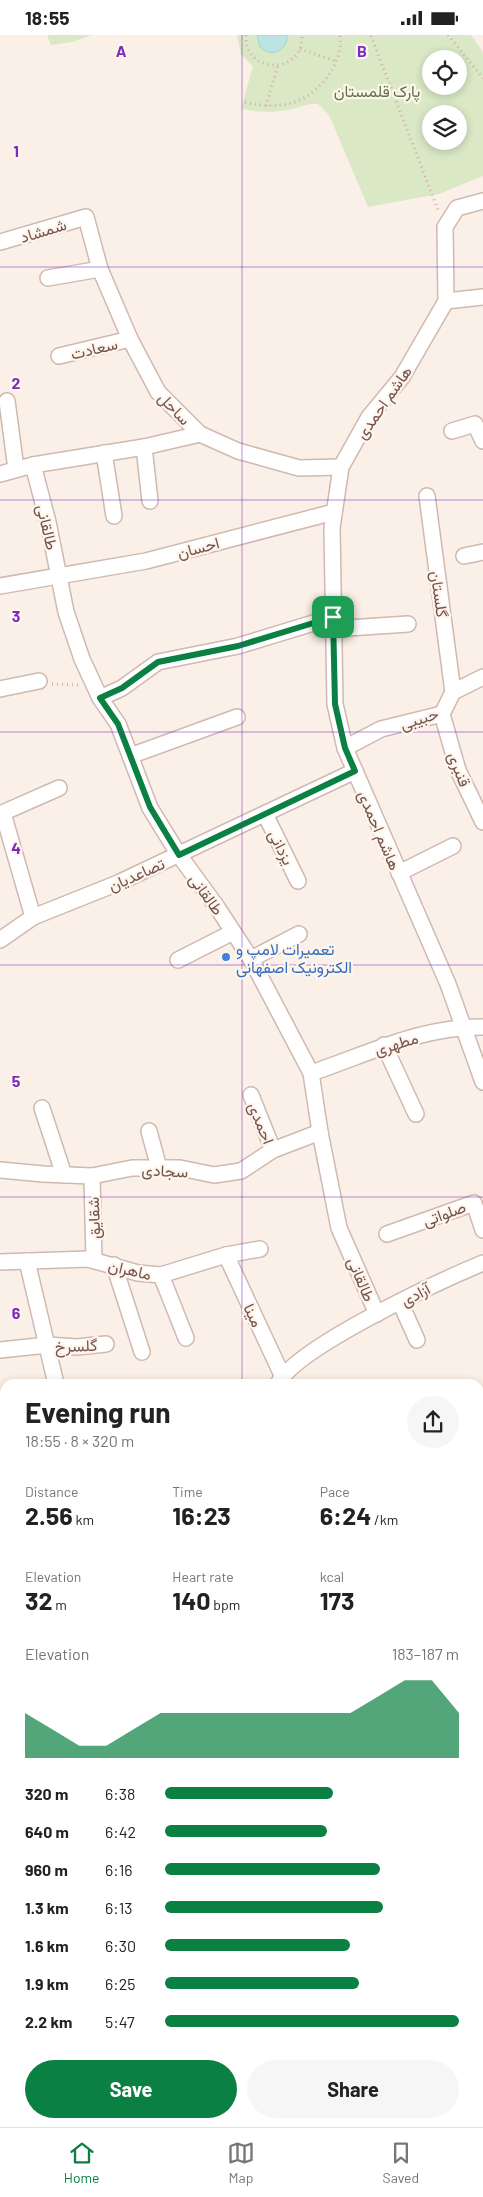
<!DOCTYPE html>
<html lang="en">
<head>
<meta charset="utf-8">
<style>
  :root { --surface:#fff; --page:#f6f6f6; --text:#222; --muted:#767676; --line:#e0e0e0; --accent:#0b8043 }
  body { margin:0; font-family:Barlow,Vazirmatn,sans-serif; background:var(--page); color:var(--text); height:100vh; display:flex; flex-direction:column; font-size:19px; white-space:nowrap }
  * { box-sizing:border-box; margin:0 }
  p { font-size:16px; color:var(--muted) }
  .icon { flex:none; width:28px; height:28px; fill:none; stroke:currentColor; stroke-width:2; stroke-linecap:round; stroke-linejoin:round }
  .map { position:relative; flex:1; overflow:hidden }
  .details { position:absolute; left:0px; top:1344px; width:484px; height:749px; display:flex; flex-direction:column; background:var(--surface); border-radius:15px 15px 0 0; box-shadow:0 2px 8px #0003 }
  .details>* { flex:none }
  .fabs { position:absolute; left:422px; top:15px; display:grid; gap:10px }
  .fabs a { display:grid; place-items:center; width:45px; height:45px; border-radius:50%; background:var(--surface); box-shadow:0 2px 8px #0003; font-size:25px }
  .pin { position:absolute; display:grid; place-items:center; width:42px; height:42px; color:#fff; margin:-21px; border-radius:10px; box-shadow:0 2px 8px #0006 }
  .round { display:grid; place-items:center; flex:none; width:52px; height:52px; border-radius:26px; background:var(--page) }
  .summary { display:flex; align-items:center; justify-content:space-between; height:85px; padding:0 25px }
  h1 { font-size:28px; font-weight:700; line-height:38px }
  .figures { display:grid; grid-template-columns:repeat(3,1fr); gap:8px; height:85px; padding:5px 25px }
  .figures div { display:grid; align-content:center }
  .figures b { font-size:25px; font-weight:700 }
  .figures small { font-size:14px; font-weight:400 }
  .figures p { font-size:14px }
  .chart { height:140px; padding:10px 25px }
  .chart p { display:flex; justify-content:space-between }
  .chart svg { width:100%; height:90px; margin-top:5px; fill:var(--accent); opacity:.7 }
  .primary-button { display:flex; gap:10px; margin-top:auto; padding:10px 25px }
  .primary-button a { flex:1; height:58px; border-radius:30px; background:var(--accent); color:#fff; font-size:20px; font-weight:700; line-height:58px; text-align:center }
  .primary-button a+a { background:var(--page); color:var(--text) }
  ul { padding:0 25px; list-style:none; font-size:16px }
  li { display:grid; grid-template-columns:80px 60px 1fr; align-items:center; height:38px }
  li i { height:12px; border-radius:6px; background:var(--accent) }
  .status { display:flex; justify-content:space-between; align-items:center; height:35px; padding:0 25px; background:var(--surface); direction:ltr }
  .status svg { height:14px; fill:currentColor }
  .tabs { display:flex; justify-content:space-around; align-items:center; height:70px; border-top:1px solid var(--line); background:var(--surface); font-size:14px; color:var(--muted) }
  .tabs a { display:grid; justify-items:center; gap:2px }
  .tabs .selected { color:var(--accent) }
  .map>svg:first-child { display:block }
  .education { fill:#ede4f8 }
  .green { fill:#dae8c6; fill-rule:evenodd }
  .water { fill:#bce4e3; stroke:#a3d5d5 }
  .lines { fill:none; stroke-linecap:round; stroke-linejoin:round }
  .minor-casing { stroke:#cfb9b1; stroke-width:18 }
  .secondary-casing { stroke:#d1b8ae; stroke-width:25 }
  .path { stroke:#d4aea3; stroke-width:3; stroke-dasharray:1 4; stroke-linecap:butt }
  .minor { stroke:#fff; stroke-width:15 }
  .secondary { stroke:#fff; stroke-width:22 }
  .route-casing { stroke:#fff; stroke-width:10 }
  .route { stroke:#0b8043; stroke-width:6 }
  .grid { fill:none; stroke:#7b2cbf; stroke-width:1; stroke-opacity:0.55 }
  .shop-dot { fill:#3f7fe0; stroke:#fef5ed; stroke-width:2 }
  .labels { text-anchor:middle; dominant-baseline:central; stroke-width:4.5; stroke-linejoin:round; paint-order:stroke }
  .park-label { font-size:16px; fill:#5d7845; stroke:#fef5ed }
  .street-label { font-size:16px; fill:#74544d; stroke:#fef5ed }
  .shop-label { font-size:16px; fill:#366cbe; stroke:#fef5ed; text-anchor:start }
  .grid-label { font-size:16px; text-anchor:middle; font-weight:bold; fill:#7b2cbf; stroke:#fef5ed; stroke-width:4.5; stroke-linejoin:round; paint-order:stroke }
</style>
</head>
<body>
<div class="status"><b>18:55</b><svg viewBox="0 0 49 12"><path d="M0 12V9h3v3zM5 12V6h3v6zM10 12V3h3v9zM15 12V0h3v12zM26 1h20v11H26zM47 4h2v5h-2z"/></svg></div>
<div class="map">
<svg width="483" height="2092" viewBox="0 0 483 2092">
  <rect width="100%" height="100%" fill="#fbf0e7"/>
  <!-- education -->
  <path class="education" d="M 483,1961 L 483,2092 L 436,2092 L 436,2088 L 479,2088 L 479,1962 Z"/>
  <!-- green -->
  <g class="green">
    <path d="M 47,0 L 92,0 L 72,7 L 51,10 Z"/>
    <path d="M 237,0 L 471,0 L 483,17 L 483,141 L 439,159 L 368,172 L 329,80 L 318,69 C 307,68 299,73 288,75 C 271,78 257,77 241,74 L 253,31 L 241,20 ZM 431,24 L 459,24 L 459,51 L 431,51 ZM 431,79 L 459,79 L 459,106 L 431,106 Z"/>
  </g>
  <!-- water -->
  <path class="water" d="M 257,0 L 287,0 C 288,16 271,23 260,12 Z"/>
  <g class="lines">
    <defs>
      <g id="minor">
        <path d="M 483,166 L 457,173 L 445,192 L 446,266 L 402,342 L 369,382 L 341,432 L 332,493 L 335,669 L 345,713 L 448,949 L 483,1047"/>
        <path d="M 0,207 L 86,182 L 100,234 L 130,304 L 158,357 L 200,399 L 238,416 L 299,433 L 341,432"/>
        <path d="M 48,243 L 100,234"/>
        <path d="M 446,266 L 483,262"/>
        <path d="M 59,321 L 130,304"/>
        <path d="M 7,366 L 16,434"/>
        <path d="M 452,396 L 475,389 L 483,406"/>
        <path d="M 144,412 L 150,466"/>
        <path d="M 104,418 L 114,481"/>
        <path d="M 33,430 L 48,487 L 66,577 L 82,624 L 100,663 L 118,689 L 150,773 L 179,820 L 217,872 L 251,924 L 311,1038 L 320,1097 L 339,1193 L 377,1279"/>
        <path d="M 0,439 L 33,430 L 144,412 L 200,399"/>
        <path d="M 427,461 L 453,657"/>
        <path d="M 464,521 L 483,517"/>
        <path d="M 0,551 L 146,526 L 334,477"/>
        <path d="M 333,594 L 408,589"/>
        <path d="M 0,654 L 39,646"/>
        <path d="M 100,663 L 122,653 L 158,627 L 238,611 L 333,582"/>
        <path d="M 442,679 L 458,735 L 483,787"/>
        <path d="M 345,713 L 381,694 L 442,679 L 453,657 L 483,642"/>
        <path d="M 130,721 L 237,682"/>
        <path d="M 3,778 L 33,882"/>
        <path d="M 0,779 L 59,753"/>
        <path d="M 265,779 L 298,846"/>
        <path d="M 399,838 L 453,811"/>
        <path d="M 0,905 L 33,882 L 118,848 L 355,736"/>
        <path d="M 251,924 L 299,899"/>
        <path d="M 178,925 L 233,897"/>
        <path d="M 384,1010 L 416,1079"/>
        <path d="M 311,1038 C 368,1019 422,991 483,992"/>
        <path d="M 251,1060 L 273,1115"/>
        <path d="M 42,1073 L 64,1140"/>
        <path d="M 149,1096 L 159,1133"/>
        <path d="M 0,1135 L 43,1139 L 92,1141 L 132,1133 L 180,1133 L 214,1140 L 241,1136 L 273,1115 L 320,1097"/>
        <path d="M 92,1141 L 94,1225"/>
        <path d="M 387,1199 L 474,1168 L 483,1195"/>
        <path d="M 226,1220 L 282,1340"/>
        <path d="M 27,1226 L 56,1349"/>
        <path d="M 0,1227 L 88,1224 L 138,1238 L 161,1240 L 226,1220 L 260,1214"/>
        <path d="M 114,1230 L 142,1317"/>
        <path d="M 161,1240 L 186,1303"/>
        <path d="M 400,1267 L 417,1305"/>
        <path d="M 0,1315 L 47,1310 L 77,1312 L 106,1309"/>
        <path d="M 278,1349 C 295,1313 442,1245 483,1228"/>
        <path d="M 479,1384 L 483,1382"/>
        <path d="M 479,1447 L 483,1445"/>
        <path d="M 0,1493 L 5,1493"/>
        <path d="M 479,1621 L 483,1621"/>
        <path d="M 0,1692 L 5,1691"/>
        <path d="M 479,1833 L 483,1824"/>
        <path d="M 479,1846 L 483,1847"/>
        <path d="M 0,1851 L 5,1851"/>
        <path d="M 63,2088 L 64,2092"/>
        <path d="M 197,2088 L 198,2092"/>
        <path d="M 217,2092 L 218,2088"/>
        <path d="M 405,2092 L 405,2088"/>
      </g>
      <g id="secondary">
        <path d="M 479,1918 L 483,1918"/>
        <path d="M 479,1935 L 483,1935"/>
        <path d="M 0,2022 L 5,2020"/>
        <path d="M 0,2041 L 5,2040"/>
      </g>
    </defs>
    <!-- minor casing -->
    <use href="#minor" class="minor-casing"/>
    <!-- secondary casing -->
    <use href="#secondary" class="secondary-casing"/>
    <!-- path -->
    <g class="path">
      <path d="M 246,0 C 243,39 304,41 302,0"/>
      <path d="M 448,0 L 483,43"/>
      <path d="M 371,1 L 438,175"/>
      <path d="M 300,14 L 336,26"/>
      <path d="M 245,67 C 259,70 272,72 287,69 C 316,64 344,30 340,0"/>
      <path d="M 266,71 L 278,30"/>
      <path d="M 52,649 L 78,650"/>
    </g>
    <!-- minor -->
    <use href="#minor" class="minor"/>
    <!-- secondary -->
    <use href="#secondary" class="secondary"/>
  </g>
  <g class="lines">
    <defs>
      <path id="route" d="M 333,582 L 335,669 L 345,713 L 355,736 L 179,820 L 150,772 L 118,689 L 100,663 L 122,653 L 158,627 L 238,611 Z"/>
    </defs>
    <!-- route casing -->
    <use href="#route" class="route-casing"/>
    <!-- route -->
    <use href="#route" class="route"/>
  </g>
  <!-- grid -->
  <path class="grid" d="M 242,0 L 242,1349M 0,232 L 483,232M 0,465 L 483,465M 0,697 L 483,697M 0,930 L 483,930M 0,1162 L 483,1162M 0,1395 L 5,1395M 479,1395 L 483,1395M 0,1627 L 5,1627M 479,1627 L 483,1627M 0,1860 L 5,1860M 479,1860 L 483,1860M 242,2088 L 242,2092"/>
  <!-- markers -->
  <circle class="shop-dot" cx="226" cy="922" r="5"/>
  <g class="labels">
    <!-- park labels -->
    <g class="park-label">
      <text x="377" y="55">پارک قلمستان</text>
    </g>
    <!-- street labels -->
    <g class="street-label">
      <text transform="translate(43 195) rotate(-17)">شمشاد</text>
      <text transform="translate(94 313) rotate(-13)">سعادت</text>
      <text transform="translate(383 367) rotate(-55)">هاشم احمدی</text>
      <text transform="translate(175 373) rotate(46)">ساحل</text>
      <text transform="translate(48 492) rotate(77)">طالقانی</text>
      <text transform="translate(198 512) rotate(-15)">احسان</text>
      <text transform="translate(440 559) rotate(82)">گلستان</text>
      <text transform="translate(419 683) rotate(-18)">حبیبی</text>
      <text transform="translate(460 734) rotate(69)">قنبری</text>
      <text transform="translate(380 795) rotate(67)">هاشم احمدی</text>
      <text transform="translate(282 812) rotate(63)">یزدانی</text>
      <text transform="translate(136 839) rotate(-24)">تصاعدیان</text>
      <text transform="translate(207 859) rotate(54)">طالقانی</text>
      <text transform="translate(396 1008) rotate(-17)">مطهری</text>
      <text transform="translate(262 1088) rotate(68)">احمدی</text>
      <text transform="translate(165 1135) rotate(3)">سجادی</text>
      <text transform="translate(444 1178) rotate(-20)">صلواتی</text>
      <text transform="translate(93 1183) rotate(-92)">شقایق</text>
      <text transform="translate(130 1234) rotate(13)">ماهران</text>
      <text transform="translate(362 1244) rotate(67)">طالقانی</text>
      <text transform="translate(415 1259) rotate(-28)">آزادی</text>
      <text transform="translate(254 1280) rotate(65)">مینا</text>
      <text transform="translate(76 1310) rotate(-2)">گلسرخ</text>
    </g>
    <!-- shop labels -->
    <g class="shop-label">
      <text x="236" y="913">تعمیرات لامپ و<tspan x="236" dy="18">الکترونیک اصفهانی</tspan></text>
    </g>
  </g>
  <g class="grid-label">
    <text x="121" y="22">A</text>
    <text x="362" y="22">B</text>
    <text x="16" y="122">1</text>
    <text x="16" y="354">2</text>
    <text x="16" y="587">3</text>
    <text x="16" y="819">4</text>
    <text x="16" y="1052">5</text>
    <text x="16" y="1284">6</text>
  </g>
</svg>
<div class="fabs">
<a><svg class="icon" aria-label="locate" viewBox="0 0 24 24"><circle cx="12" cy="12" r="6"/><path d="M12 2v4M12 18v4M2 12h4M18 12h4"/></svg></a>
<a><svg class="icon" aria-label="layers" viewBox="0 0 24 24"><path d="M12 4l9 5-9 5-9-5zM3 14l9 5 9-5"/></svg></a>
</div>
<div class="pin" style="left:333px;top:582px;background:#1e9e55"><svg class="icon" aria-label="arrive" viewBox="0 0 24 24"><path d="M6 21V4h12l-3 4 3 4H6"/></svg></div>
<section class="details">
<div class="summary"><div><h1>Evening run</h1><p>18:55 · 8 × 320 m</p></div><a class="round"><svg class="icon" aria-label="share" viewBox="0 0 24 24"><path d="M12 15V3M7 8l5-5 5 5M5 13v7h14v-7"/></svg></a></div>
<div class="figures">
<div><p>Distance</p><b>2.56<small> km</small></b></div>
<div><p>Time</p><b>16:23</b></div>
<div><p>Pace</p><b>6:24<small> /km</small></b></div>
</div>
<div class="figures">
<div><p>Elevation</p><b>32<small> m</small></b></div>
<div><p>Heart rate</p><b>140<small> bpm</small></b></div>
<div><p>kcal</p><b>173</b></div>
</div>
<div class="chart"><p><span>Elevation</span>183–187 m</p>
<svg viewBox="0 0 160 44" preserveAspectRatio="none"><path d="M0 44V22L10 30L20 38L30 38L40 30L50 22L60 22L70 22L80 22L90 22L100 22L110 22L120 22L130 14L140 6L150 6L160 22V44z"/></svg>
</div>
<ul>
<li><b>320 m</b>6:38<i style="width:57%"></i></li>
<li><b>640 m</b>6:42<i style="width:55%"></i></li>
<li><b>960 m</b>6:16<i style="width:73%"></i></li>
<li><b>1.3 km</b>6:13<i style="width:74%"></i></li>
<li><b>1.6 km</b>6:30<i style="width:63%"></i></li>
<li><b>1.9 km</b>6:25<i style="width:66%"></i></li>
<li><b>2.2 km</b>5:47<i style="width:100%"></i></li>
</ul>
<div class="primary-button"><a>Save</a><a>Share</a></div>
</section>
</div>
<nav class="tabs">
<a class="selected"><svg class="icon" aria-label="home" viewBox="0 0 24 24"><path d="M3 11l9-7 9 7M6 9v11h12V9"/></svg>Home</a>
<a><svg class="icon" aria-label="map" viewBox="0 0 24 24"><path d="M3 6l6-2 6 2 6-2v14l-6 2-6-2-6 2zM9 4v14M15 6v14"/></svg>Map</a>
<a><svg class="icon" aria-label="saved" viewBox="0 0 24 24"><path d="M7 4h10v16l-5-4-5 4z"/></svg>Saved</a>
</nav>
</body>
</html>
